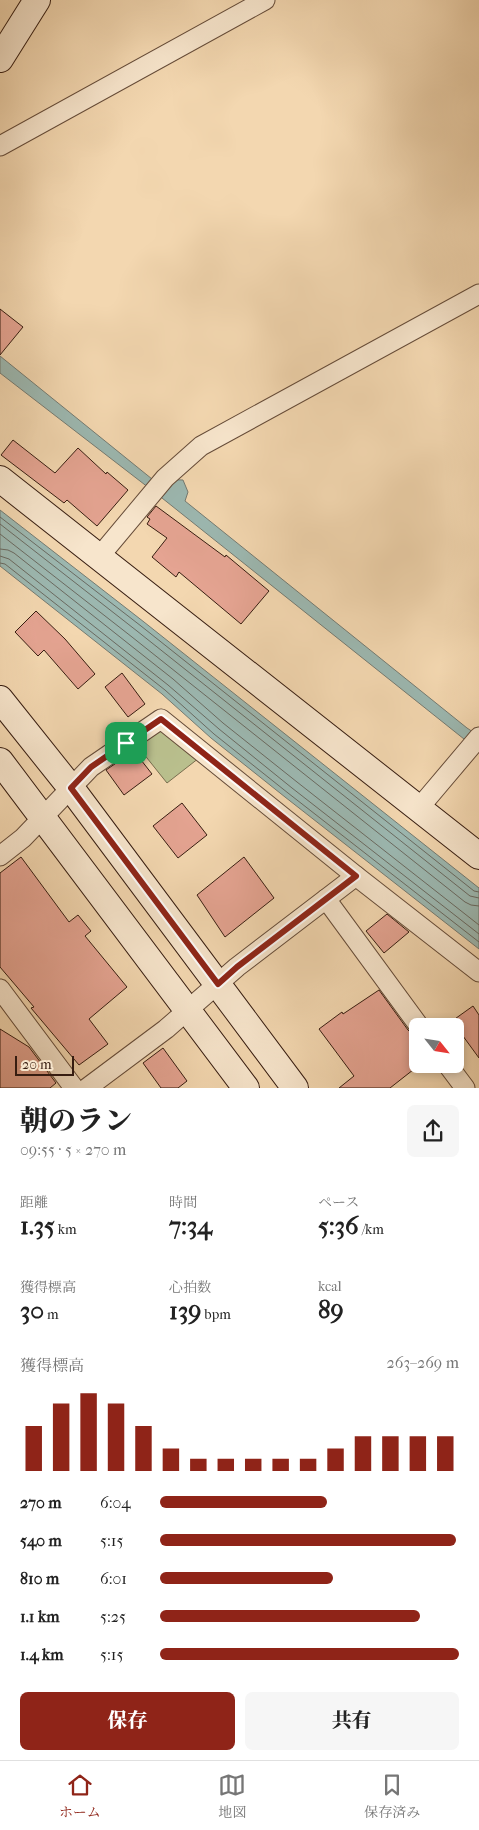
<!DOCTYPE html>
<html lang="ja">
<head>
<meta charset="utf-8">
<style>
  :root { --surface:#fff; --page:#f6f6f6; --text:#222; --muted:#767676; --line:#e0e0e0; --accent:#8f2418 }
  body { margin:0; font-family:"IM FELL French Canon","Noto Serif JP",serif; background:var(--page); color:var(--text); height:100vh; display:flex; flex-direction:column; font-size:19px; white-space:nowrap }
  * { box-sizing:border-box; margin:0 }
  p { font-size:16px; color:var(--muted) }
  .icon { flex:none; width:28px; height:28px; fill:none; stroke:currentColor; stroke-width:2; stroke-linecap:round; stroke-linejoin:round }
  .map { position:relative; height:1088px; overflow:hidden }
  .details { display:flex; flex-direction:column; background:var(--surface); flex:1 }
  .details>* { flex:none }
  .needle { width:32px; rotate:120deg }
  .buttons { position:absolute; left:409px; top:1018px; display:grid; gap:10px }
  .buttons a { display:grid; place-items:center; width:55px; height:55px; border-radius:8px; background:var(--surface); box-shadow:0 2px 8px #0003; font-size:25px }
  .scale { position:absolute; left:15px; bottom:12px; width:59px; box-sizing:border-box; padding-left:5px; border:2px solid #371d11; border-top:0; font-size:14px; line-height:18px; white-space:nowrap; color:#371d11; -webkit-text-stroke:4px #f7e5cc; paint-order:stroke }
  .pin { position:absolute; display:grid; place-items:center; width:42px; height:42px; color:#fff; margin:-21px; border-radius:10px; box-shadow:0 2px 8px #0006 }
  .round { display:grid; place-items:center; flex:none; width:52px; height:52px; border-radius:8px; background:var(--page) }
  .summary { display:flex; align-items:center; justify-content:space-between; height:85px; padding:0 20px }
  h1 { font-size:28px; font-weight:800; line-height:38px }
  .figures { display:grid; grid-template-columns:repeat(3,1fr); gap:8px; height:85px; padding:5px 20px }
  .figures div { display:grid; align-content:center }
  .figures b { font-size:25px; font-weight:800 }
  .figures small { font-size:14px; font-weight:400 }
  .figures p { font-size:14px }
  .chart { height:140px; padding:10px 20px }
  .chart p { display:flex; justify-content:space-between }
  .chart svg { width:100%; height:90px; margin-top:5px; stroke:var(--accent); stroke-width:6 }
  .primary-button { display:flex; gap:10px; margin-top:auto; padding:10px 20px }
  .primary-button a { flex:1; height:58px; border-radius:8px; background:var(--accent); color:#fff; font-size:20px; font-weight:800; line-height:58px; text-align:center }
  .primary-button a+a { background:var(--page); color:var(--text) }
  ul { padding:0 20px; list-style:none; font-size:16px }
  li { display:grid; grid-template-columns:80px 60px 1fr; align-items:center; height:38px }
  li i { height:12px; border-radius:6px; background:var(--accent) }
  .tabs { display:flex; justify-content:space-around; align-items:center; height:70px; border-top:1px solid var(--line); background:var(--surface); font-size:14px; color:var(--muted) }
  .tabs a { display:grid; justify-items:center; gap:2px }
  .tabs .selected { color:var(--accent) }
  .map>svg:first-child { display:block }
  .green { fill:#b9bf8d; stroke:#786e4f }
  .water { fill:#9cb8b1; stroke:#747a71 }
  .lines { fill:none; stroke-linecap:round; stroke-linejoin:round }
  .shore { stroke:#6a6a61; stroke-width:1 }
  .building { fill:#e5a492; stroke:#371d11 }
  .street-casing { stroke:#664c39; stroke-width:21 }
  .secondary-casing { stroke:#371d11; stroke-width:28 }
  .street { stroke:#f7e5cc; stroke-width:19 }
  .secondary { stroke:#f7e5cc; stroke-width:26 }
  .route-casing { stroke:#fff; stroke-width:10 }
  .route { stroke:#8f2418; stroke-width:6 }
</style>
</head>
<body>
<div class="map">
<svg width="479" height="1088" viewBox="0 0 479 1088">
  <rect width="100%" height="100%" fill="#f3d7b0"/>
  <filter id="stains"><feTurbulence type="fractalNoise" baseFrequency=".004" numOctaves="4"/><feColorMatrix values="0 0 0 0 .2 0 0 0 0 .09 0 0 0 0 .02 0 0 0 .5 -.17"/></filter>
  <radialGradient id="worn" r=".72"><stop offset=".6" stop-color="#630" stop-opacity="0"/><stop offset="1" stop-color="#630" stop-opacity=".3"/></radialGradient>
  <!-- green -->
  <path class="green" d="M 157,728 L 166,728 L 199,758 L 167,783 L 135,743 Z"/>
  <!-- water -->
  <g class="water">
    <path d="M 0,356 L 152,479 L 183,480 L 188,492 L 185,501 L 467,728 L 479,736 L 479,751 L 162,498 L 0,373 Z"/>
    <path d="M 0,510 L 144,622 L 479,888 L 479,949 L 285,797 L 211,738 L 162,694 L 0,566 Z"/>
  </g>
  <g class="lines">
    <!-- shore -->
    <g class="shore">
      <path d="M 0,517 L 141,626 L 474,891 L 479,892"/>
      <path d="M 0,524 L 137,631 L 470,896 L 479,898"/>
      <path d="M 0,534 L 132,637 L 465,902 L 471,905 L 479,906"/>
      <path d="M 0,549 L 8,550 L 14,553 L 173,679 L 223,723 L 297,782 L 479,925"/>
      <path d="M 0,556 L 9,559 L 168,685 L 219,729 L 292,788 L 479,934"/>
      <path d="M 0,563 L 5,564 L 165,690 L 214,734 L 288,793 L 479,942"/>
    </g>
  </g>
  <!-- building -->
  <g class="building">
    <path d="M 0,309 L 23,327 L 0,355 Z"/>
    <path d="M 13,440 L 55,473 L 78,448 L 106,474 L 107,472 L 128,490 L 97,526 L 67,500 L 64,503 L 1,455 Z"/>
    <path d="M 156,506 L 225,557 L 226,555 L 269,591 L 241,624 L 179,572 L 176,577 L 152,557 L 167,538 L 147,524 L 150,519 L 147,517 Z"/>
    <path d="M 36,611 L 65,639 L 95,674 L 78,689 L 44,650 L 38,656 L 15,632 Z"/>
    <path d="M 122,673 L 145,704 L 128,717 L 105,687 Z"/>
    <path d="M 134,751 L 152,774 L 124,795 L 106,770 Z"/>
    <path d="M 182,803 L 207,835 L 178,858 L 153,826 Z"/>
    <path d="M 21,857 L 69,922 L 78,915 L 91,931 L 85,936 L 127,987 L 89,1019 L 108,1044 L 79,1065 L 31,1008 L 34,1007 L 0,967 L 0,873 Z"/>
    <path d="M 244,857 L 274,898 L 225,937 L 197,895 Z"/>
    <path d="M 387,914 L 409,932 L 384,953 L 366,931 Z"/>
    <path d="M 379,990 L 408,1030 L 418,1040 L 418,1066 L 390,1088 L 339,1088 L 354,1076 L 319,1029 L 342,1012 L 343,1014 Z"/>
    <path d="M 473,1006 L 479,1015 L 479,1058 L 452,1021 Z"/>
    <path d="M 0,1029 L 29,1047 L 56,1083 L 50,1088 L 0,1088 Z"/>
    <path d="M 163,1048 L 187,1081 L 178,1088 L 161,1088 L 143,1063 Z"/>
  </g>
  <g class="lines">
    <defs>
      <g id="street">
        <path d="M 0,146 L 265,0"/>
        <path d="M 99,557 L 165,478 L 201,446 L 479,294"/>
        <path d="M 419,808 L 479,737"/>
        <path d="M 0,856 L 23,838 L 91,767 L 161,719 L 356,876 L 479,972"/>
        <path d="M 326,899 L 419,1026"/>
        <path d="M 0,989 L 74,1088"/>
        <path d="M 447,1064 L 465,1088"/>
        <path d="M 87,1088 L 166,1029 L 237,967 L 356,876"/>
      </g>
      <g id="secondary">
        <path d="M 0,59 L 37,0"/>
        <path d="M 0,479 L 479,856"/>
        <path d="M 0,699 L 71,788 L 295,1088"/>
        <path d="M 0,761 L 246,1088"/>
      </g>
    </defs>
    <!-- street casing -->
    <use href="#street" class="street-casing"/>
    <!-- secondary casing -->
    <use href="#secondary" class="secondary-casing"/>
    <!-- street -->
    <use href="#street" class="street"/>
    <!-- secondary -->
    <use href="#secondary" class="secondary"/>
  </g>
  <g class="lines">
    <defs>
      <path id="route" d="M 161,719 L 356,876 L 237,967 L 218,984 L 71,788 L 91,767 Z"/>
    </defs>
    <!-- route casing -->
    <use href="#route" class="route-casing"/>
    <!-- route -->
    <use href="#route" class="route"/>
  </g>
  <rect width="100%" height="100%" filter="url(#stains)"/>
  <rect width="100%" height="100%" fill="url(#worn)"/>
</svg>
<div class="buttons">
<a><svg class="needle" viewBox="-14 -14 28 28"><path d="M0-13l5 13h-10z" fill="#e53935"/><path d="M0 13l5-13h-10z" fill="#767676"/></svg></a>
</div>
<div class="scale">20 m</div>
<div class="pin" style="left:126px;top:743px;background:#1e9e55"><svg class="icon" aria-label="arrive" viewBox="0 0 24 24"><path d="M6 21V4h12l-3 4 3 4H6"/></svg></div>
</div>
<section class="details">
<div class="summary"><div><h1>朝のラン</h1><p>09:55 · 5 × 270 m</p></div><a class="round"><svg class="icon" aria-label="share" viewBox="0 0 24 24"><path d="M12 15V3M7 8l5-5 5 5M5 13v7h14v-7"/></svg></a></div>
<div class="figures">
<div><p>距離</p><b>1.35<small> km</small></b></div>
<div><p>時間</p><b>7:34</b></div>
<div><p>ペース</p><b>5:36<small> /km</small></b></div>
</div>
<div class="figures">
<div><p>獲得標高</p><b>30<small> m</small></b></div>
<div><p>心拍数</p><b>139<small> bpm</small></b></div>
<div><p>kcal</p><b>89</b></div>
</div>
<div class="chart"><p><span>獲得標高</span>263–269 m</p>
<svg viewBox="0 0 160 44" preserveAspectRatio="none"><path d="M5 44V22M15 44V11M25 44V6M35 44V11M45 44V22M55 44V33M65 44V38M75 44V38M85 44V38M95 44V38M105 44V38M115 44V33M125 44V27M135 44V27M145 44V27M155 44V27"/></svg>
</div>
<ul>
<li><b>270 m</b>6:04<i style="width:56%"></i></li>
<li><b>540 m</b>5:15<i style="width:99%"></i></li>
<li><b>810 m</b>6:01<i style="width:58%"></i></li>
<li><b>1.1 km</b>5:25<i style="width:87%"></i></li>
<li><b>1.4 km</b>5:15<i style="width:100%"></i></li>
</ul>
<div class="primary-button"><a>保存</a><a>共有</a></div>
</section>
<nav class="tabs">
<a class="selected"><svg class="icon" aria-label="home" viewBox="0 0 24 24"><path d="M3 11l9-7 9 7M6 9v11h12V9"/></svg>ホーム</a>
<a><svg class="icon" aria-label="map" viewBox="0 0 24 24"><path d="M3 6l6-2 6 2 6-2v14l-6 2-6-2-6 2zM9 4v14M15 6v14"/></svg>地図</a>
<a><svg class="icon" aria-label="saved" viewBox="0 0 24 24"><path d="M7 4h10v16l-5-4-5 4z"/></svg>保存済み</a>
</nav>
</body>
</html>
